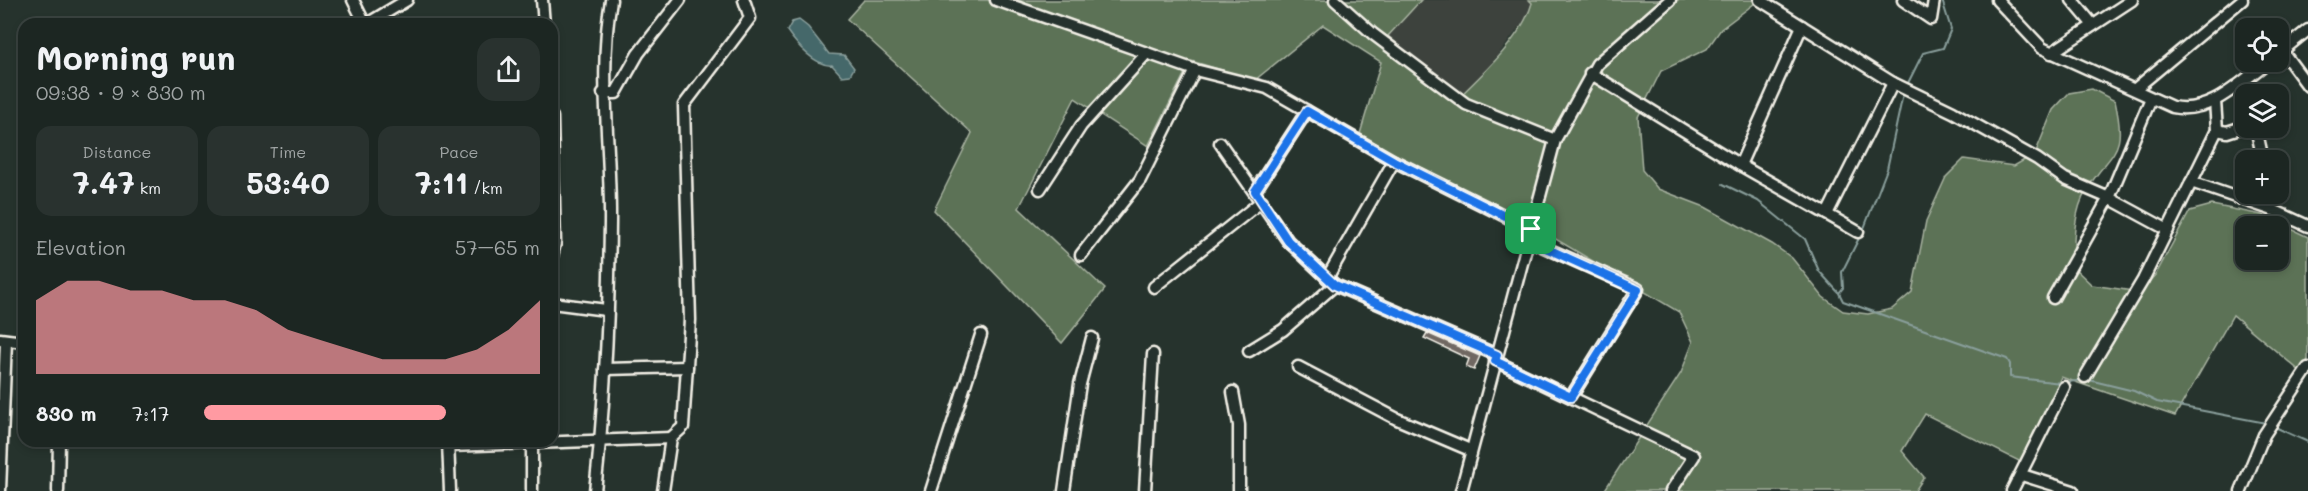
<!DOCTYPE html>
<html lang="en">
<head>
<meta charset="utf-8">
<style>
  :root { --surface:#1c2622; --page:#29322f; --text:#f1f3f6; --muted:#a0a5a5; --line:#3a4340; --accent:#ff9aa2 }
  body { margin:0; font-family:Mali,sans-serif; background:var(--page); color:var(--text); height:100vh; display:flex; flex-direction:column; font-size:22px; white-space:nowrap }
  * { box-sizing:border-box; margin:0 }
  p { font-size:20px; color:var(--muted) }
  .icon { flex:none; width:33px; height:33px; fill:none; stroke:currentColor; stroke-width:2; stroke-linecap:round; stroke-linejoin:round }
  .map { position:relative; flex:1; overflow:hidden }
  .panel { position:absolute; left:18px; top:18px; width:540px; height:429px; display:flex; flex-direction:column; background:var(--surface); border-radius:18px; box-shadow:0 3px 9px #0003,0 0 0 2px var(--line) }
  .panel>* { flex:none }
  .tools { position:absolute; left:2235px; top:18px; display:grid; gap:12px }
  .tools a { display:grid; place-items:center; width:54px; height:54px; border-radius:12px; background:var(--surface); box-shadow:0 3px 9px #0003,0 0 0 2px var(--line); font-size:30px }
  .pin { position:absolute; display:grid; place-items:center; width:51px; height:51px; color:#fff; margin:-26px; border-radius:12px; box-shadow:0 3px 9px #0006 }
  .round { display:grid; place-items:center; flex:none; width:63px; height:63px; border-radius:18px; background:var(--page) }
  .head { display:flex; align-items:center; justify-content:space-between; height:102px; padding:0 18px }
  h1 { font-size:33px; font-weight:700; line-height:45px }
  .stats { display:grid; grid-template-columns:repeat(3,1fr); gap:9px; height:102px; padding:6px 18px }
  .stats div { display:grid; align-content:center; border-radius:15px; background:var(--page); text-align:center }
  .stats b { font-size:30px; font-weight:700 }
  .stats small { font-size:16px; font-weight:400 }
  .stats p { font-size:16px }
  .chart { height:168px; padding:12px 18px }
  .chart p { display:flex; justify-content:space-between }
  .chart svg { width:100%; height:108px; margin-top:6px; fill:var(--accent); opacity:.7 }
  ul { padding:0 18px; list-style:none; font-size:20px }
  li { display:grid; grid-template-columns:96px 72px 1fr; align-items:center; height:45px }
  li i { height:15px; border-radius:8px; background:var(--accent) }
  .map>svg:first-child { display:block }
  .built { fill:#3c433d }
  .green { fill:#5b7257; stroke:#a8b2a0; stroke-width:1.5; fill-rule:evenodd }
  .water { fill:#44686a; stroke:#8a9f9c; stroke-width:1.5 }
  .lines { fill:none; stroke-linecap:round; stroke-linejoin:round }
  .stream { stroke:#8a9f9c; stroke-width:2 }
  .building { fill:#706862; stroke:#f4f1e8; stroke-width:1.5 }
  .minor-casing { stroke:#f4f1e8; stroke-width:15 }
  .minor { stroke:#26332d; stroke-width:10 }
  .route-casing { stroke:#fff; stroke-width:12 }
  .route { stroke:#1a73e8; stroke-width:8 }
</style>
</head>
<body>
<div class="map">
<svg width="2308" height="491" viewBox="0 0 2308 491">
  <rect width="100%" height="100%" fill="#26332d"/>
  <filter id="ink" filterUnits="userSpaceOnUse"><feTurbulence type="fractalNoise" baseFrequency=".0167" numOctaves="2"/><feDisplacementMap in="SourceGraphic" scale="12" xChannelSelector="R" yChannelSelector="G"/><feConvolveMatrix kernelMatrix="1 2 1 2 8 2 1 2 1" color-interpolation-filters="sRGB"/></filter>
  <g filter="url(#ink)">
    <!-- built -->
    <path class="built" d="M 1421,0 L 1529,0 L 1532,3 L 1528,16 L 1485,72 L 1460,96 L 1387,36 Z"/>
    <!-- green -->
    <path class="green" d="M 864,0 L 1421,0 L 1388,36 L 1460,96 C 1484,73 1523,36 1532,3 L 1529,0 L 1759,0 L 1721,29 L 1707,49 L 1661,71 L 1638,117 L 1642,170 L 1658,189 L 1705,207 L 1772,244 L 1792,258 L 1823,297 L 1843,311 L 1868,314 L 1892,309 L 1912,292 L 1926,221 L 1946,177 L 1964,159 L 2014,166 L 2035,154 L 2053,110 L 2069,93 L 2092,89 L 2115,101 C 2128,157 2111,149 2086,191 C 2073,213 2074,242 2073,267 L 2092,285 L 2140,292 L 2156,274 L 2190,211 L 2212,205 L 2262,215 L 2308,237 L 2308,360 L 2301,372 L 2233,315 L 2175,416 L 2061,377 L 2023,463 L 1925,414 L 1902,451 L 1924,477 L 1915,491 L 1604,491 L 1681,373 L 1693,342 L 1679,312 L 1537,228 L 1411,164 L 1360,134 L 1381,62 L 1323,25 L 1255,80 L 1191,61 L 1148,146 L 1075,98 L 1019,208 L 1105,289 L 1062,343 L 934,210 L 972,133 L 847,19 ZM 2246,226 L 2278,226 L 2278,260 L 2246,260 Z"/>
    <!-- water -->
    <path class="water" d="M 799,20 L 808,27 L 829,54 L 844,55 L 854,68 L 850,75 L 842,76 L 832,65 C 816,67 796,44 787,31 L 792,22 Z"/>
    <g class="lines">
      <!-- stream -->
      <g class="stream">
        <path d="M 1906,87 L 1923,53 L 1943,48 L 1951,29 L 1942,0"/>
        <path d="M 1723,184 L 1758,201 L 1805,239 L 1819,271 L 1838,292"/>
        <path d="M 1863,231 L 1887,169 L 1903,94"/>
        <path d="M 1860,236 L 1842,272 L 1843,288 L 1839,293 L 1843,301 L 2007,359 L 2010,364 L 2010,377 L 2061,383 L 2083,380"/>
        <path d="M 2089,380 L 2134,391 L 2157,402 L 2266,423"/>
        <path d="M 2275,427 L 2308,442"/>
      </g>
    </g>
    <!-- building -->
    <path class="building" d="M 1427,333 L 1480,356 L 1474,370 L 1466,367 L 1469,359 L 1424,338 Z"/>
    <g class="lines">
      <defs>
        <g id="minor">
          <path d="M 353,0 L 365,24"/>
          <path d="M 542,0 L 544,24"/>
          <path d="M 996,0 L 1195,70 L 1267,88 L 1394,161 L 1531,229"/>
          <path d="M 1335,0 L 1373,34 L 1466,104 L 1555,140"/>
          <path d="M 1760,0 L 1893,83 L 1953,112 L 2037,159 L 2065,179 L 2109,198 L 2168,230"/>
          <path d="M 1903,0 L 1931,19 L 1934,0"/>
          <path d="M 1997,0 L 2042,48 L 2172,107 C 2210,115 2239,83 2268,62"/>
          <path d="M 2072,0 L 2093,25"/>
          <path d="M 367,24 L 407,0"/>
          <path d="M 2282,51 L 2308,86"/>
          <path d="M 2051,53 L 2132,0"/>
          <path d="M 2278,54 L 2308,30"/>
          <path d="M 1590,73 L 1740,165 L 1858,232"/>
          <path d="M 2135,89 L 2242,0"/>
          <path d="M 603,93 L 616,93 L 638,54 L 680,0"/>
          <path d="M 552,117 L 555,243 L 552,256"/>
          <path d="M 2256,128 L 2263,160"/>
          <path d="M 2217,130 L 2227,132 L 2246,126"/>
          <path d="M 1220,143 L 1288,241 L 1335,285 L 1497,355"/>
          <path d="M 1740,165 L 1802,26"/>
          <path d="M 2191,182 L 2273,210 L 2308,226"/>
          <path d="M 1040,189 L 1081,126 L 1147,53"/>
          <path d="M 1255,191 L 1307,111"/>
          <path d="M 2270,194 L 2273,210"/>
          <path d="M 1827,214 L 1893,83"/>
          <path d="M 1528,240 L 1638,289 L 1571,397"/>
          <path d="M 1081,255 L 1140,180 L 1195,70"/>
          <path d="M 1327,278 L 1394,161"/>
          <path d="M 1154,287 L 1262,201"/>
          <path d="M 2053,298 L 2109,198 L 2151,98"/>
          <path d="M 552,303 L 606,310"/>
          <path d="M 0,339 L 24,342"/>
          <path d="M 1249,351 L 1283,330 L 1335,285"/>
          <path d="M 1495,361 L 1694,456 L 1671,491"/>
          <path d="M 1298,367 L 1397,419 L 1470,450"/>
          <path d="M 605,369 L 687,367"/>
          <path d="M 2085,377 L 2143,280 L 2217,130 L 2215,101"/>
          <path d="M 1233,392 L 1239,425 L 1239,491"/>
          <path d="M 448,441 L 450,491"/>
          <path d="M 450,446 L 671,438"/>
          <path d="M 2022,475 L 2073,491"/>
          <path d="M 0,491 L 6,341"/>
          <path d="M 58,491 L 59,441"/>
          <path d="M 532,491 L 532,441"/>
          <path d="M 595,491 C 605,403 609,312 610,223 C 611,147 598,75 611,0"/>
          <path d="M 663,491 L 671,438 L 683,427 L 690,320 L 684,105 L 750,18 L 744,0"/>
          <path d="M 931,491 L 981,335"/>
          <path d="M 1064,491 L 1080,384 L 1092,338"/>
          <path d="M 1145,491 L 1153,354"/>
          <path d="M 1461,491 L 1555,140 L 1597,64 L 1670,0"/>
          <path d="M 2012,491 L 2064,387"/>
          <path d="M 2241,491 L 2264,435 L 2308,368"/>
        </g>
      </defs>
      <!-- minor casing -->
      <use href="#minor" class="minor-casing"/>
      <!-- minor -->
      <use href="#minor" class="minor"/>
    </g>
  </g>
  <g class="lines" filter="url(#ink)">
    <defs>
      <path id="route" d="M 1307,111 L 1394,161 L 1531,229 L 1528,240 L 1638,290 L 1571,397 L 1495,361 L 1497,355 L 1335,285 L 1288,241 L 1255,191 Z"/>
    </defs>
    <!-- route casing -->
    <use href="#route" class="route-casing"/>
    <!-- route -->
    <use href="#route" class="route"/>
  </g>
</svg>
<div class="tools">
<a><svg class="icon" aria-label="locate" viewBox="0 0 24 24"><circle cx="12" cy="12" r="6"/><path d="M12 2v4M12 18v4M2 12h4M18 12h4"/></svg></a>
<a><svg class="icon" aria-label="layers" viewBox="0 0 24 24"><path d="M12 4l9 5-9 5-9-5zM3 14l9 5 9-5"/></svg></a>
<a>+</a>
<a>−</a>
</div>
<div class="pin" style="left:1531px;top:229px;background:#1e9e55"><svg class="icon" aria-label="arrive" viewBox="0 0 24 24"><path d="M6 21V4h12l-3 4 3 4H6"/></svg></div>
<section class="panel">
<div class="head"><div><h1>Morning run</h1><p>09:38 · 9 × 830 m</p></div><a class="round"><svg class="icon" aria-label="share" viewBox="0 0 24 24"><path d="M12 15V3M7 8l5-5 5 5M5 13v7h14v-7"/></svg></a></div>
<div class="stats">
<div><p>Distance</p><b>7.47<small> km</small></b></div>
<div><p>Time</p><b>53:40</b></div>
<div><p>Pace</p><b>7:11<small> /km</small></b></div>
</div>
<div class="chart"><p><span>Elevation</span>57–65 m</p>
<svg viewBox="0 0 160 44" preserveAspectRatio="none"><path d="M0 44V14L10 6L20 6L30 10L40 10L50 14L60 14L70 18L80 26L90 30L100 34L110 38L120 38L130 38L140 34L150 26L160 14V44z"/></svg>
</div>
<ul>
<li><b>830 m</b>7:17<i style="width:72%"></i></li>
</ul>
</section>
</div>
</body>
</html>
